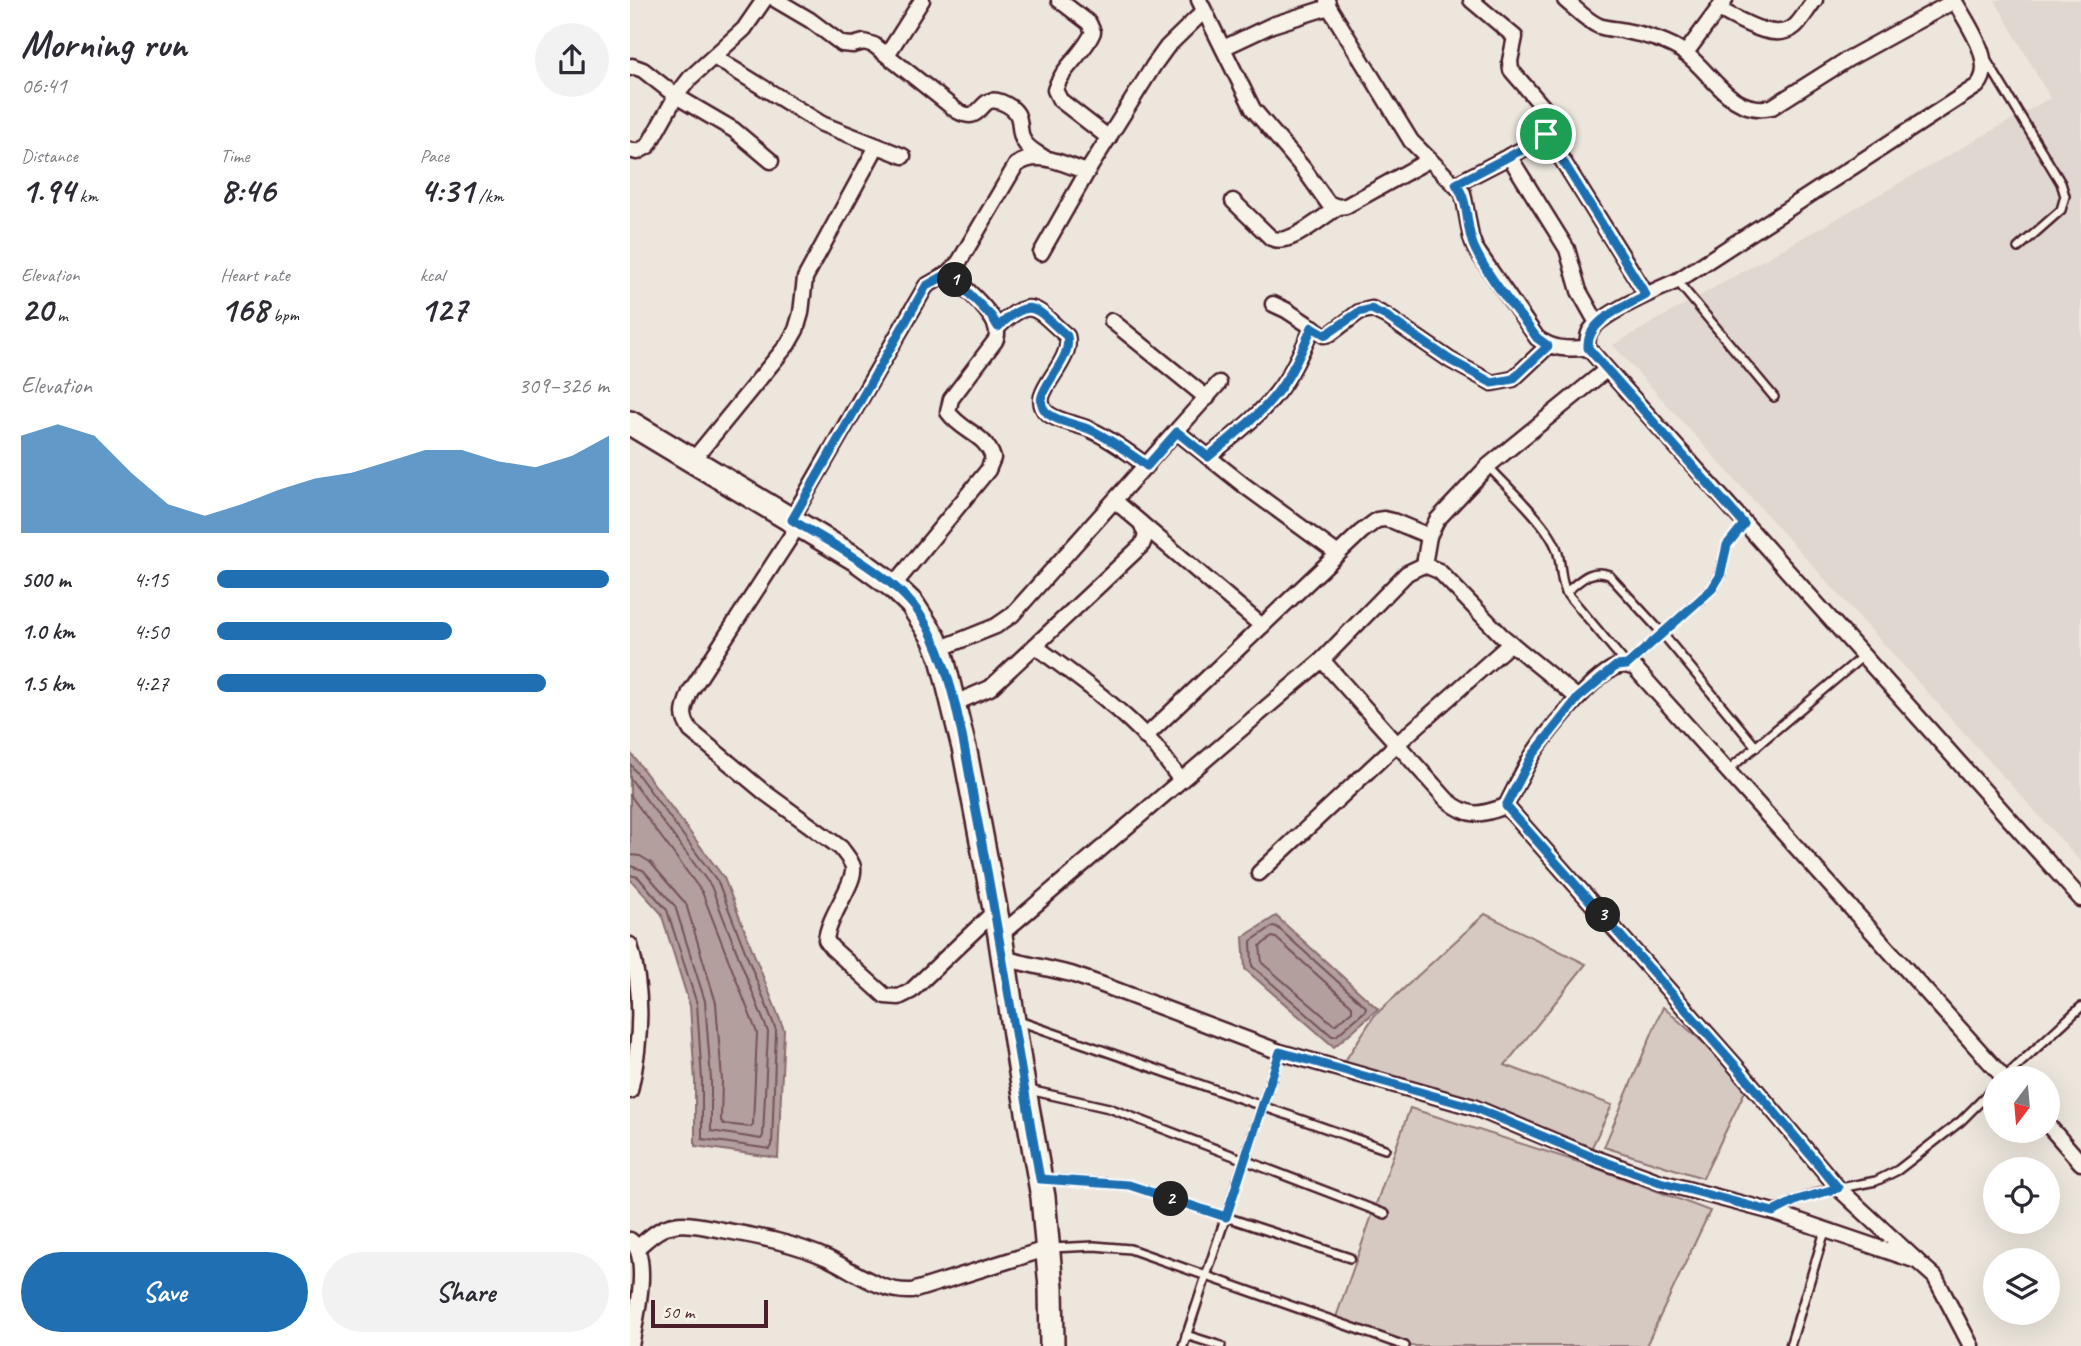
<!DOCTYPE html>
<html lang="en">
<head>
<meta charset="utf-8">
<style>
  :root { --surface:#fff; --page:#f2f2f3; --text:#2b2b33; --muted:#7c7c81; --accent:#1f6fb2 }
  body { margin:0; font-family:Caveat,sans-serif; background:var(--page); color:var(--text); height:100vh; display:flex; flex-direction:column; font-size:26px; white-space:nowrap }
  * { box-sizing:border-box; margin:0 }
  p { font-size:23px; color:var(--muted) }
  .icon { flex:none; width:38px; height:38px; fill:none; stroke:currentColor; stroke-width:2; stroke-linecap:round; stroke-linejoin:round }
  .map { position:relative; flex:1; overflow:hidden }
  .drawer { display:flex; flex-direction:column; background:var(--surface); width:630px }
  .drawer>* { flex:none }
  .needle { width:46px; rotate:196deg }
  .tools { position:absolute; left:1353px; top:1066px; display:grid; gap:14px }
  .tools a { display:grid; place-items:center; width:77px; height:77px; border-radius:50%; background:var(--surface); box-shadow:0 7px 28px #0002; font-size:35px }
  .scale { position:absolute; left:21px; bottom:18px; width:117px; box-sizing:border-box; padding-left:7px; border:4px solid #4a1f2b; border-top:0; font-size:19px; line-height:24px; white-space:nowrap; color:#4a1f2b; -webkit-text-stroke:5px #f7f3e8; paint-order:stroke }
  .pin { position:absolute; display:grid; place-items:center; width:60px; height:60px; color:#fff; margin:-30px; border:4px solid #fff; border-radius:50%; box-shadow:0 2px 7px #0007 }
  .km { position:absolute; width:35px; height:35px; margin:-18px; border-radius:50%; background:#222; color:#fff; font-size:19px; line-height:35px; text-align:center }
  .round { display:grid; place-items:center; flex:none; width:74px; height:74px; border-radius:37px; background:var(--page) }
  .headline { display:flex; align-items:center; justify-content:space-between; height:119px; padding:0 21px }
  h1 { font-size:38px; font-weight:600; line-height:52px }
  .metrics { display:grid; grid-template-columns:repeat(3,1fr); gap:10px; height:119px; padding:7px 21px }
  .metrics div { display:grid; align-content:center }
  .metrics b { font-size:35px; font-weight:600 }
  .metrics small { font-size:19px; font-weight:400 }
  .metrics p { font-size:19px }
  .chart { height:196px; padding:14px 21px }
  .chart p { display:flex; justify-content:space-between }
  .chart svg { width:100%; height:126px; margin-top:7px; fill:var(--accent); opacity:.7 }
  .cta { display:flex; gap:14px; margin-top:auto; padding:14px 21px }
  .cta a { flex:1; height:80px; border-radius:42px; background:var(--accent); color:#fff; font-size:28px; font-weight:600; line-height:80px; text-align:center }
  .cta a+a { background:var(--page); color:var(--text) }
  ul { padding:0 21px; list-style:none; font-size:23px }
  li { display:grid; grid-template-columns:112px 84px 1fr; align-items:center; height:52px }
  li i { height:18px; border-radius:9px; background:var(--accent) }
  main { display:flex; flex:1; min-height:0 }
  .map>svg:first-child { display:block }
  .built { fill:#e0d7d0 }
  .green { fill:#d5c9c2; stroke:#907476; stroke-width:2 }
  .water { fill:#b39f9d; stroke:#896c6f; stroke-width:2 }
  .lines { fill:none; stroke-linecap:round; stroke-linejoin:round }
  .shore { stroke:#745259; stroke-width:2 }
  .lane-casing { stroke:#4a1f2b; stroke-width:12 }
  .street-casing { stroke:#4a1f2b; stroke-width:19 }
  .primary-casing { stroke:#4a1f2b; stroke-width:28 }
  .lane { stroke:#f7f3e8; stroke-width:7 }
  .street { stroke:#f7f3e8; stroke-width:14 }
  .primary { stroke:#f7f3e8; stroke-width:23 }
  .route-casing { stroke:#fff; stroke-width:14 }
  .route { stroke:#1f6fb2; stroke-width:9 }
</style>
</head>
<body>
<main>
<section class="drawer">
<div class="headline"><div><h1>Morning run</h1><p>06:41</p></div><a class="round"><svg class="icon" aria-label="share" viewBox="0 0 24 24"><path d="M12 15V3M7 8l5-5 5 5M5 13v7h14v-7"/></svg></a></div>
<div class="metrics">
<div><p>Distance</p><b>1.94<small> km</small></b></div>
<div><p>Time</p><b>8:46</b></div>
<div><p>Pace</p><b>4:31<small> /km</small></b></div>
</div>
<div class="metrics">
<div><p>Elevation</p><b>20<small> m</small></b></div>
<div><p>Heart rate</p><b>168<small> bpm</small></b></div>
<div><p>kcal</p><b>127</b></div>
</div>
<div class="chart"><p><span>Elevation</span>309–326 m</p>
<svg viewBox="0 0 160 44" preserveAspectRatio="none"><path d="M0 44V10L10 6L20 10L30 23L40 34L50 38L60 34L70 29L80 25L90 23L100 19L110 15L120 15L130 19L140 21L150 17L160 10V44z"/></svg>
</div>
<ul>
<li><b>500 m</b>4:15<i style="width:100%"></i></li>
<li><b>1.0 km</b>4:50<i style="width:60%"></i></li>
<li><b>1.5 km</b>4:27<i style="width:84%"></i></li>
</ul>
<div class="cta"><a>Save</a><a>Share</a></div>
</section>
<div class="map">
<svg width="1451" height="1346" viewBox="0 0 1451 1346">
  <rect width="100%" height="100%" fill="#ece6dd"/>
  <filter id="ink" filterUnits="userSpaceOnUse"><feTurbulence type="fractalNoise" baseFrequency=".0143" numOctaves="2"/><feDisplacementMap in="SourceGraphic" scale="14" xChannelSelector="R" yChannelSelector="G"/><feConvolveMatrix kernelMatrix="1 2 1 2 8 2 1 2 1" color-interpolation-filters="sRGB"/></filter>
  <g filter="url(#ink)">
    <!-- built -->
    <path class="built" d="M 1365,0 L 1451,0 L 1451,862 L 983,345 L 1420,98 Z"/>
    <!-- green -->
    <g class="green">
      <path d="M 855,914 L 956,964 L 875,1065 L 982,1105 L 961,1149 L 752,1081 L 715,1061 L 744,1016 Z"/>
      <path d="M 1033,1007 L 1119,1083 L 1073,1178 L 974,1147 Z"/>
      <path d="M 780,1108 L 958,1165 L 1080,1211 L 1016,1346 L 768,1346 L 705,1320 Z"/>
    </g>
    <!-- water -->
    <g class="water">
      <path d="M 0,752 L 94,878 L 154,1030 L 148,1158 L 65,1146 L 65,1081 L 60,1006 L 31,913 L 0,879 Z"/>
      <path d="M 646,916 L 748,1009 L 704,1047 L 615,969 L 613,937 Z"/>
    </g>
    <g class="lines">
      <!-- shore -->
      <g class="shore">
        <path d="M 0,764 L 88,882 L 146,1030 L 142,1146 L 140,1149 L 72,1139 L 72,1080 L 67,1004 L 37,910 L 8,877 L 0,875"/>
        <path d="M 0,778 L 81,886 L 138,1032 L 133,1136 L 131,1139 L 81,1131 L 81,1080 L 75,1001 L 45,906 L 13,870 L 0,866"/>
        <path d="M 0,795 L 72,892 L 127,1033 L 123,1124 L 121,1127 L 94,1124 L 91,1121 L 92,1080 L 86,1003 L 56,904 L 20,862 L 10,856 L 0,855"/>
        <path d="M 643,926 L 647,927 L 736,1007 L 735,1011 L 706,1036 L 702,1036 L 622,966 L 621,941 Z"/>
        <path d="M 642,937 L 646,938 L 722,1006 L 722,1011 L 706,1024 L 703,1024 L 632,963 L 630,946 Z"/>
      </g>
      <defs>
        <g id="lane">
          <path d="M 1357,61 L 1431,183 L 1435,196 L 1431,210 L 1388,248"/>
          <path d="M 1047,281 L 1144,397"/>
          <path d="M 858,466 C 877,487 919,525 927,550 C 932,565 929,576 936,592 L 997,665 L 1082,589 L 1090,576 L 1097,545 L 1114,524"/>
          <path d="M 936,592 C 950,581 960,568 979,575 L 1032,633 L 1126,747"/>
          <path d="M 1097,771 L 1233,656"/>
          <path d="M 386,1020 L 755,1149"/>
          <path d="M 1374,1078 L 1451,1007"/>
          <path d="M 399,1090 L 479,1108 L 755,1214"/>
          <path d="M 414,1179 L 499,1185 L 720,1258"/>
          <path d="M 1146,1211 L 1167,1200 L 1190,1192 L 1246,1181 L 1268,1170 L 1331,1121 L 1365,1087"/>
          <path d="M 421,1248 L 464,1246 L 500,1249 L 775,1346"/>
          <path d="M 556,1335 L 591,1346"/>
          <path d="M 553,1346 L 650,1052"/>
          <path d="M 1160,1346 L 1195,1231"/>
        </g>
        <g id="street">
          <path d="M 146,0 L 180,20 L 212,44 L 223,45 L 234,42 L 244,45 L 327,111 C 354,126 348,93 371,102 C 399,113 384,129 395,143 C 399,149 407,153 413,157"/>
          <path d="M 429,0 L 459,23 L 463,32 C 454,54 432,67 425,90 L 430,100 L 479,138"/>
          <path d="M 569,0 L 623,109 L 673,168 L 698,203 L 708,207 L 716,206 L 799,160"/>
          <path d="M 697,0 L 699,7 L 781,141 L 833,193 L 841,237 L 845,248 L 907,338 C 924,350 937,349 958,348"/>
          <path d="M 935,0 C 945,8 957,21 969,26 C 977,29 987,29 995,31 C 1014,34 1040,42 1055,53 C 1083,74 1101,116 1142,107 L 1218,59 L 1324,1"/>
          <path d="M 1324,0 C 1336,22 1368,64 1347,86 L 1047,281 C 1026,290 973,313 960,331 C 957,337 957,341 958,348 L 1451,899"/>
          <path d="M 1088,9 C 1107,18 1145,44 1165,26 C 1172,20 1178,8 1185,0"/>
          <path d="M 593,48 L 642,25 L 699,7"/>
          <path d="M 1055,54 L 1095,0"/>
          <path d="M 257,55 L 292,0"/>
          <path d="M 84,57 L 192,124 L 273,156"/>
          <path d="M 0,68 L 2,66 L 13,70 L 46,96 L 104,130 L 141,161"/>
          <path d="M 916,134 L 1016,294"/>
          <path d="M 0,150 L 7,152 L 18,146 L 46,96 L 60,78 L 114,29 L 134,0"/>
          <path d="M 879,156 L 937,249 L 949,291 L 967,323"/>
          <path d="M 826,184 L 905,143 C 915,135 922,129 920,115 L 881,70 L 880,61 L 885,37 L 841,0"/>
          <path d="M 603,201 L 641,238 C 659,247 691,218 708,207"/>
          <path d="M 411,253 L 457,172 L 524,65 L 537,47 L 574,11"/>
          <path d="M 643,304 L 656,310 L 694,335 L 700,334 L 729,312 L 742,309 L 756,316 L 820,360 L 862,383 L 883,379 L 918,346"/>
          <path d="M 482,321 L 577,398"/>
          <path d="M 368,327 C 403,294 405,309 437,336 C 442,357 418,377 412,396 C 410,404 413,411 420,415 C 431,422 448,424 461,430 C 481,439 499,453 517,466"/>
          <path d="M 547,432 L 615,486 L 708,554"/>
          <path d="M 578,457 C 601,437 627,418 646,394 C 662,374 672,350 683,327"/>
          <path d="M 63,460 L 158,344 L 166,330 L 171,313 L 175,278 L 247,146"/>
          <path d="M 161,520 L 296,286 L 319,273 L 329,262 L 386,165 C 408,149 433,164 457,172"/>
          <path d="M 169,524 L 60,692 C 54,709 50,715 61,731 L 134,792 L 211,848 C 215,854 221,860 223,867 C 226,883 198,916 196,940 L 202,948 L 255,996 L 269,997 L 281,991 L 365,911"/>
          <path d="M 512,524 L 632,626"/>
          <path d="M 794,565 L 799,536 L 807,520 L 858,466 L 976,370"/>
          <path d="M 263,586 L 358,470 L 363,458 C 355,433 333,433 318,412 L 321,399 L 365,341 C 377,321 333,287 319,273"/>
          <path d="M 405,646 C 446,676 490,707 525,746 C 534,757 542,769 551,780"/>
          <path d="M 309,649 L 366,626 L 382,615 L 589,383"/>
          <path d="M 692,660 L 817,800 C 840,819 850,815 876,806"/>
          <path d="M 323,704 L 360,688 L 512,545 L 516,535 L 511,523 L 485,501"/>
          <path d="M 515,737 L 731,532 L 747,520 L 754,519 L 763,521 L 799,536"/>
          <path d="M 629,873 L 767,744 L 881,643"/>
          <path d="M 370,935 L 692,660 L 777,573 L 794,565 L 809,571 L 872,636 L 948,698"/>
          <path d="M 0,945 C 14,993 11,1043 0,1091"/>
          <path d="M 372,958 L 441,974 L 470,984 L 650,1052 L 843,1107 L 962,1157 L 1030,1182 L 1143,1212 L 1287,1261 L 1305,1277 L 1341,1346"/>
          <path d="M 1418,1125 L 1451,1163"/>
          <path d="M 0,1240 C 22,1256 5,1322 1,1346"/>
          <path d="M 8,1247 C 19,1238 30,1227 44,1225 C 58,1222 74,1227 87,1229 C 125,1236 162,1242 197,1258 C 225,1271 251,1293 282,1291 L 419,1248"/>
          <path d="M 1287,1261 L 1208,1188 L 1110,1071 L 876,806 C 884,790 892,774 901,758 C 913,737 966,671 989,666 C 995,664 999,666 1005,668 L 1374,1078"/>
        </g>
        <path id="primary" d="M 0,423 L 226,559 L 263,586 L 282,604 L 304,638 L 312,658 L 335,752 L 370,935 L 390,1067 L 413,1197 L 421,1287 L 422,1346"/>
      </defs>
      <!-- lane casing -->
      <use href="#lane" class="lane-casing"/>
      <!-- street casing -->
      <use href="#street" class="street-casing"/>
      <!-- primary casing -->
      <use href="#primary" class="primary-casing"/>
      <!-- lane -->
      <use href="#lane" class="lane"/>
      <!-- street -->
      <use href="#street" class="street"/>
      <!-- primary -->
      <use href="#primary" class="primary"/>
    </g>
  </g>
  <g class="lines" filter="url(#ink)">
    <defs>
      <path id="route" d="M 916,134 L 1016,295 C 995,307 956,320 958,348 L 1114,524 L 1097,545 L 1090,576 L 1082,589 L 997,665 L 986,666 L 948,698 L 902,756 L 876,806 L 1110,1071 L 1208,1188 L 1167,1200 L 1143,1212 L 1030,1182 L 962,1157 L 843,1107 L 650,1052 L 596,1217 L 499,1185 L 410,1179 C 388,1056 370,934 346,812 C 335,751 322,652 283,605 C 256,572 199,542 162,520 L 296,286 L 319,273 L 362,317 L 368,327 C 403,294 405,309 437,336 C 442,357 418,377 412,396 C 410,403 413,411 420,415 C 431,423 448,424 461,430 C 481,439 499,453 517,466 L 547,432 L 578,457 C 601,437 627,418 646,394 C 662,374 672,350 682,327 L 696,335 L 729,312 L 741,309 L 756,316 L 820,360 L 862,383 L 883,379 L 918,346 L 907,338 C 886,309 859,280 844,247 C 835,226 840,203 826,184 L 905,143 Z"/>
    </defs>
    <!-- route casing -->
    <use href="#route" class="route-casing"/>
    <!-- route -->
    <use href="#route" class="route"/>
  </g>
</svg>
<div class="tools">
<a><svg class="needle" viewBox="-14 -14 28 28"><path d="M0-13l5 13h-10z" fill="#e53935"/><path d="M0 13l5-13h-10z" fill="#7c7c81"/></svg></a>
<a><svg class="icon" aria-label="locate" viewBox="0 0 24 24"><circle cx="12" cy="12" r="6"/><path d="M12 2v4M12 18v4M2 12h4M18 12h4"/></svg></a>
<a><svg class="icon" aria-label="layers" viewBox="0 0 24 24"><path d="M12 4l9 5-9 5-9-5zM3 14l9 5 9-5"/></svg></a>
</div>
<div class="scale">50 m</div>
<div class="pin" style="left:916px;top:134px;background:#1e9e55"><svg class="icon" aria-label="arrive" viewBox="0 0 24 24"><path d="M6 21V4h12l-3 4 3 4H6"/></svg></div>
<b class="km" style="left:325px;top:280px">1</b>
<b class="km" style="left:541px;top:1199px">2</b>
<b class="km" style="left:973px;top:915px">3</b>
</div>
</main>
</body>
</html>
